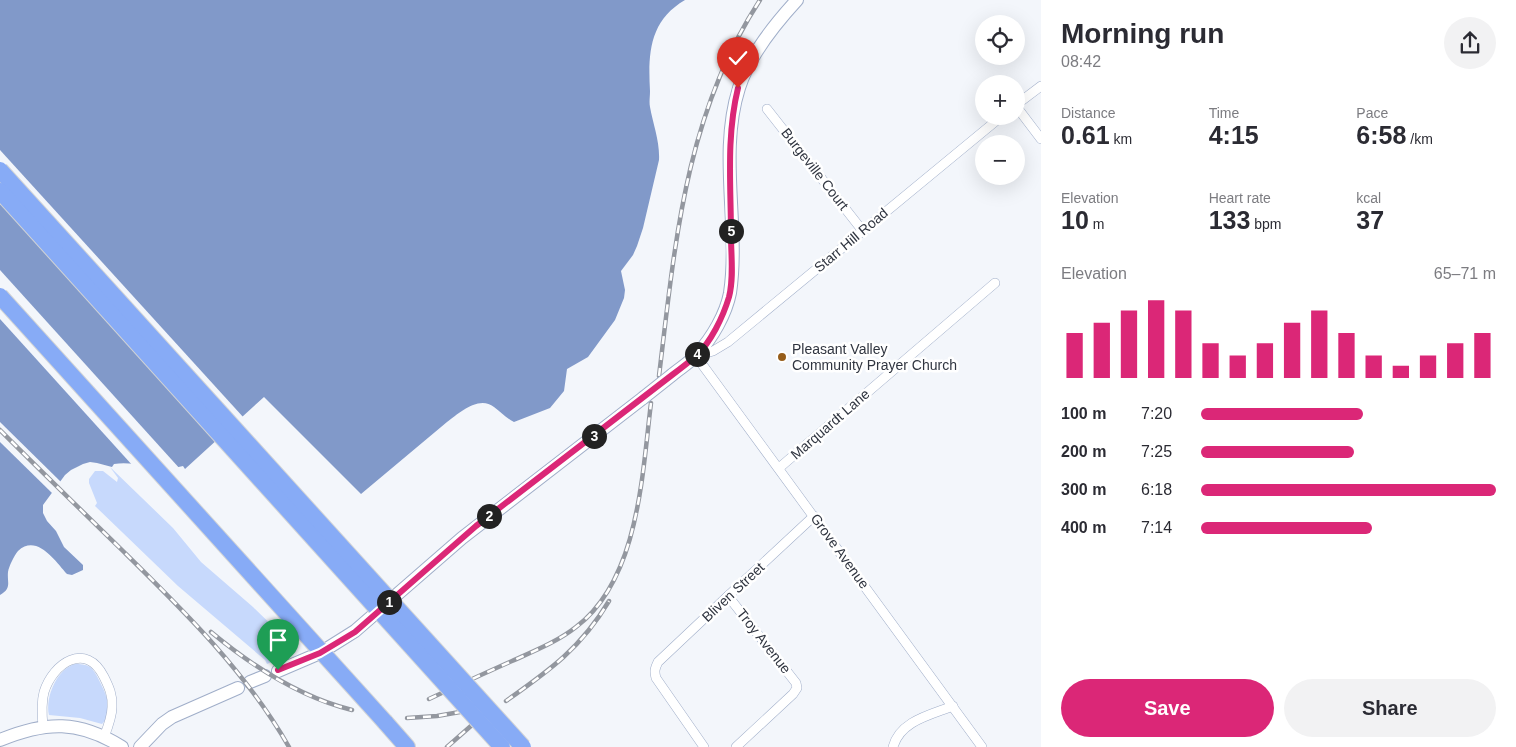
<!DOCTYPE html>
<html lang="en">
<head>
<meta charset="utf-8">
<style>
  :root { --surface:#fff; --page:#f2f2f3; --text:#2b2b33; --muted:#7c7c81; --accent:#db2777 }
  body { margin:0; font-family:Arial,sans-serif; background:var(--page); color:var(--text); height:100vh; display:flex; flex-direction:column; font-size:19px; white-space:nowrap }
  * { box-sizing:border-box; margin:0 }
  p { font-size:16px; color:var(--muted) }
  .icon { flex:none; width:28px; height:28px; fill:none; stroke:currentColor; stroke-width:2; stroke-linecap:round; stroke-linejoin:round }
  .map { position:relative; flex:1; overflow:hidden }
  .panel { display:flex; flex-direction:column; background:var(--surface); width:475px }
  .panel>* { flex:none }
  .tools { position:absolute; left:975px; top:15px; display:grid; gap:10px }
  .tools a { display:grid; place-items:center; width:50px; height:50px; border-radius:50%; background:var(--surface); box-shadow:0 5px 20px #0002; font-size:25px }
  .pin { position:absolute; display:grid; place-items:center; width:42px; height:42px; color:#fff; margin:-51px -21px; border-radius:50% 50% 50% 0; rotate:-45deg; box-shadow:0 0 5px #0007 }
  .pin .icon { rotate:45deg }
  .km { position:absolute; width:25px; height:25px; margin:-12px; border-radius:50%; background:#222; color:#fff; font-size:14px; line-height:25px; text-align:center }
  .round { display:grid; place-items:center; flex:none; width:52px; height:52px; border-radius:26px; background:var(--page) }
  .headline { display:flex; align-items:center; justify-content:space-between; height:85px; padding:0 20px }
  h1 { font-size:28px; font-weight:700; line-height:38px }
  .metrics { display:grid; grid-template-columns:repeat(3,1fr); gap:8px; height:85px; padding:5px 20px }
  .metrics div { display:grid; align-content:center }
  .metrics b { font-size:25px; font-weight:700 }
  .metrics small { font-size:14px; font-weight:400 }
  .metrics p { font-size:14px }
  .chart { height:140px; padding:10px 20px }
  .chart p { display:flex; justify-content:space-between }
  .chart svg { width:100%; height:90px; margin-top:5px; stroke:var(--accent); stroke-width:6 }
  .cta { display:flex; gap:10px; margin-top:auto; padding:10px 20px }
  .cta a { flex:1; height:58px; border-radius:30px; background:var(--accent); color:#fff; font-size:20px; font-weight:700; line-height:58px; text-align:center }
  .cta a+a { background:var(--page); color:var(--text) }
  ul { padding:0 20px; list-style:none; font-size:16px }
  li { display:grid; grid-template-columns:80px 60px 1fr; align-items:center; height:38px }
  li i { height:12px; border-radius:6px; background:var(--accent) }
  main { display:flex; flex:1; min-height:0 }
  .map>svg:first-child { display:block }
  .green { fill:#c7d9fc }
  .water { fill:#8199c9 }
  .pier { fill:#f3f6fb }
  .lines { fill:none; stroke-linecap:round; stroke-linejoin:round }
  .street-casing { stroke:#a0aec9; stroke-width:10 }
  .secondary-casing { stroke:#a0aec9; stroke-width:14 }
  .highway-casing { stroke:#d1d3d5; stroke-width:18 }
  .street { stroke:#fff; stroke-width:9 }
  .secondary { stroke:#fff; stroke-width:12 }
  .highway { stroke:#87abf6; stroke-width:16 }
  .rail-casing { stroke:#93979f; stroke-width:4.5 }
  .rail { stroke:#fff; stroke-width:2.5; stroke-dasharray:8; stroke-linecap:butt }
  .secondary-bridge-casing { stroke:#a0aec9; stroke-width:14; stroke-linecap:butt }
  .highway-bridge-casing { stroke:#d1d3d5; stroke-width:18; stroke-linecap:butt }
  .secondary-bridge { stroke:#fff; stroke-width:12 }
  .highway-bridge { stroke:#87abf6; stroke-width:16 }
  .route-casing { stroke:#fff; stroke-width:10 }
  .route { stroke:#db2777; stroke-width:6 }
  .poi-dot { fill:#965d1a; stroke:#fff; stroke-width:2 }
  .labels { text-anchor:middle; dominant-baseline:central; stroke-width:5; stroke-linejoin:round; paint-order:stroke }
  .street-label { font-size:14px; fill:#303540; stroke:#fff }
  .poi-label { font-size:14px; fill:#303540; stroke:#fff; text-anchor:start }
</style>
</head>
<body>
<main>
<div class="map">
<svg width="1041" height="747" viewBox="0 0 1041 747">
  <rect width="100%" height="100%" fill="#f3f6fb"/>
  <!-- green -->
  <g class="green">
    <path d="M 110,467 L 173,528 L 201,562 L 253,607 L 284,637 L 292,647 L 294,653 L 267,664 L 265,660 L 178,586 L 95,506 L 97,503 L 89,483 L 89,479 L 95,471 L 103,471 L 117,482 L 118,478 Z"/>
    <path d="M 75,664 C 80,664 85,664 90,667 C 94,670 97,676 99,680 C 106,694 115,712 102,724 L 80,718 L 49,715 C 45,697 57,669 75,664 Z"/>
  </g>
  <!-- water -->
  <path class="water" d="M 0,0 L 685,0 C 649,21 648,54 650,91 C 650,97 649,102 650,107 C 653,124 660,142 659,160 L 643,228 L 637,246 L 633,255 L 621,271 L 625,290 L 624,298 L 615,320 L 588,357 L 567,369 L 564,391 L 550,408 L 514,422 C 506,418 501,412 494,407 C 479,395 459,413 447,422 L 361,494 L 264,397 L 185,469 L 183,466 C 156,473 138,460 114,464 L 112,467 L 97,463 L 90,462 L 83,464 L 71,470 L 65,475 L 43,505 L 43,513 L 47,521 L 56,531 L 64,547 L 83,565 L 83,570 L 72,575 L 67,574 C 56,562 37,533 18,551 C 14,556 9,566 8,572 C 7,583 12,588 0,595 Z"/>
  <!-- pier -->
  <g class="pier">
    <path d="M 0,150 L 244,418 L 217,443 L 0,203 Z"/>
    <path d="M 0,270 L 181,470 L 157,471 L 133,466 L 0,319 Z"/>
    <path d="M 0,422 L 62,483 L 53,494 L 0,442 Z"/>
  </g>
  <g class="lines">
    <defs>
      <g id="street">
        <path d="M 1016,105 L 1041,86"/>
        <path d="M 1016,106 L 1041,139"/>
        <path d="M 767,109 L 862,230"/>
        <path d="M 779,468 L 995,283"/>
        <path d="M 728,596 L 796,683 L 797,688 L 793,694 L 736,747"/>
        <path d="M 43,727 C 42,716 41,703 44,692 C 53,663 86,641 104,677 C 109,687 113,696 112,707 C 112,717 108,727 104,737"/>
        <path d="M 704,747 L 656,678 C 654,671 655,668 658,662 L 728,596 L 814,516"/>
        <path d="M 893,747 C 900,721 930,715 953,706"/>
        <path d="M 982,747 L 696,356 L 713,351 L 728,342 L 1002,116"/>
      </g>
      <g id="secondary">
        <path d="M 672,375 C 680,368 691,362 698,353 C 712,338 726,314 730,293 C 740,226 718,154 739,88 C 749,56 774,25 797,0"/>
        <path d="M 278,671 L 320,653 L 355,631 L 462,538 L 643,398"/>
        <path d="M 250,682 L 265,676"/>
        <path d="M 0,740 C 46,721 79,720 122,747"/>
        <path d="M 140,747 L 162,724 L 172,717 L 238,688"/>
      </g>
      <path id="highway" d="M 385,722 L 407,747"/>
    </defs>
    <!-- street casing -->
    <use href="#street" class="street-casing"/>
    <!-- secondary casing -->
    <use href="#secondary" class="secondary-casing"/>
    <!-- highway casing -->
    <use href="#highway" class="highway-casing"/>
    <!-- street -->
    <use href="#street" class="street"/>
    <!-- secondary -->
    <use href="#secondary" class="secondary"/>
    <!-- highway -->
    <use href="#highway" class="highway"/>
    <defs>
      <g id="rail">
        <path d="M 659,376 C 675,244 685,115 760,0"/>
        <path d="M 0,430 C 41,471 83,512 125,553 C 186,613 246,672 289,747"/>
        <path d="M 211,632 C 252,666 299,697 352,710"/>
        <path d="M 429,699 C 457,686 485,673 512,661 C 534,651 557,642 576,627 C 639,579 642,475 651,403"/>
        <path d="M 506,701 C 550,670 581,648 609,601"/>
        <path d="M 407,718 L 437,716 L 460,712"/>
        <path d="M 447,747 L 472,725"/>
      </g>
    </defs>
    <!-- rail casing -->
    <use href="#rail" class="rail-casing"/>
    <!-- rail -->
    <use href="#rail" class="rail"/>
    <defs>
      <path id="secondary-bridge" d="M 643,398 L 672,375"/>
      <g id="highway-bridge">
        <path d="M 0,170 L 523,747"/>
        <path d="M 0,191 L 502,747"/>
        <path d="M 0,296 L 385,722"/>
      </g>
    </defs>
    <!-- secondary-bridge casing -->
    <use href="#secondary-bridge" class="secondary-bridge-casing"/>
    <!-- highway-bridge casing -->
    <use href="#highway-bridge" class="highway-bridge-casing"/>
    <!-- secondary-bridge -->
    <use href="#secondary-bridge" class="secondary-bridge"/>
    <!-- highway-bridge -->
    <use href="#highway-bridge" class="highway-bridge"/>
  </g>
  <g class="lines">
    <defs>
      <path id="route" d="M 278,670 L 320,653 L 355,632 L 476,526 L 672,375 C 680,369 688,363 696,356 C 711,342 723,317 729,297 C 734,278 731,255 731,236 C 731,187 726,137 738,88"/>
    </defs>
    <!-- route casing -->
    <use href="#route" class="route-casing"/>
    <!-- route -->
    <use href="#route" class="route"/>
  </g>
  <!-- markers -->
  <circle class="poi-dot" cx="782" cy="357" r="5"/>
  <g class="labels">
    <!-- street labels -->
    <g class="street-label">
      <text transform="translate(815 169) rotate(52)">Burgeville Court</text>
      <text transform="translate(851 240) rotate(-40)">Starr Hill Road</text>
      <text transform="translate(830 424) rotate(-41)">Marquardt Lane</text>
      <text transform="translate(840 551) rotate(54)">Grove Avenue</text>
      <text transform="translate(733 592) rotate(-43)">Bliven Street</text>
      <text transform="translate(764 641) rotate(52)">Troy Avenue</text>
    </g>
    <!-- poi labels -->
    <g class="poi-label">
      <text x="792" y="349">Pleasant Valley<tspan x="792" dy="16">Community Prayer Church</tspan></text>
    </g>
  </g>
</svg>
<div class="tools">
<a><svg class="icon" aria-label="locate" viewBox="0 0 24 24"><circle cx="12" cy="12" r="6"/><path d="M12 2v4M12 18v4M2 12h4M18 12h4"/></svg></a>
<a>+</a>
<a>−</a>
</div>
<div class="pin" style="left:278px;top:670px;background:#1e9e55"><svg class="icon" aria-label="arrive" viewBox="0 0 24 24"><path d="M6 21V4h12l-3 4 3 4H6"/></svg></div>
<div class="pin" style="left:738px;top:88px;background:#d93025"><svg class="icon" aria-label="check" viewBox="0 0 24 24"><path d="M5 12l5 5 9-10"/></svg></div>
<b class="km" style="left:389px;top:602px">1</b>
<b class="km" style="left:489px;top:516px">2</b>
<b class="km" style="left:594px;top:436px">3</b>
<b class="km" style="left:697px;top:354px">4</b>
<b class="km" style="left:731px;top:231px">5</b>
</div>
<section class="panel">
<div class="headline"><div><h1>Morning run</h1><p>08:42</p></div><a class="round"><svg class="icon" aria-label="share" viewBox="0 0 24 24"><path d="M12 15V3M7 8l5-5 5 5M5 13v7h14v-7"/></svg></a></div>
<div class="metrics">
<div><p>Distance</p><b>0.61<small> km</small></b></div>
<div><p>Time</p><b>4:15</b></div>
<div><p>Pace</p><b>6:58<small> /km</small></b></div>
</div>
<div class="metrics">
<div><p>Elevation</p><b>10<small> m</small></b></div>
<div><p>Heart rate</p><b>133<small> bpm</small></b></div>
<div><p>kcal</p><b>37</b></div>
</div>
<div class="chart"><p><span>Elevation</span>65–71 m</p>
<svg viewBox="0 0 160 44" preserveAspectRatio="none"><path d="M5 44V22M15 44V17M25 44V11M35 44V6M45 44V11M55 44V27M65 44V33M75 44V27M85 44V17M95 44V11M105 44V22M115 44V33M125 44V38M135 44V33M145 44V27M155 44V22"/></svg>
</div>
<ul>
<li><b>100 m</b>7:20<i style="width:55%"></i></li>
<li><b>200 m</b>7:25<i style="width:52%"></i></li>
<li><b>300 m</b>6:18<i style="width:100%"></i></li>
<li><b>400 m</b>7:14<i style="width:58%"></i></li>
</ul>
<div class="cta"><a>Save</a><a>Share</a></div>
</section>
</main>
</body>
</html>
